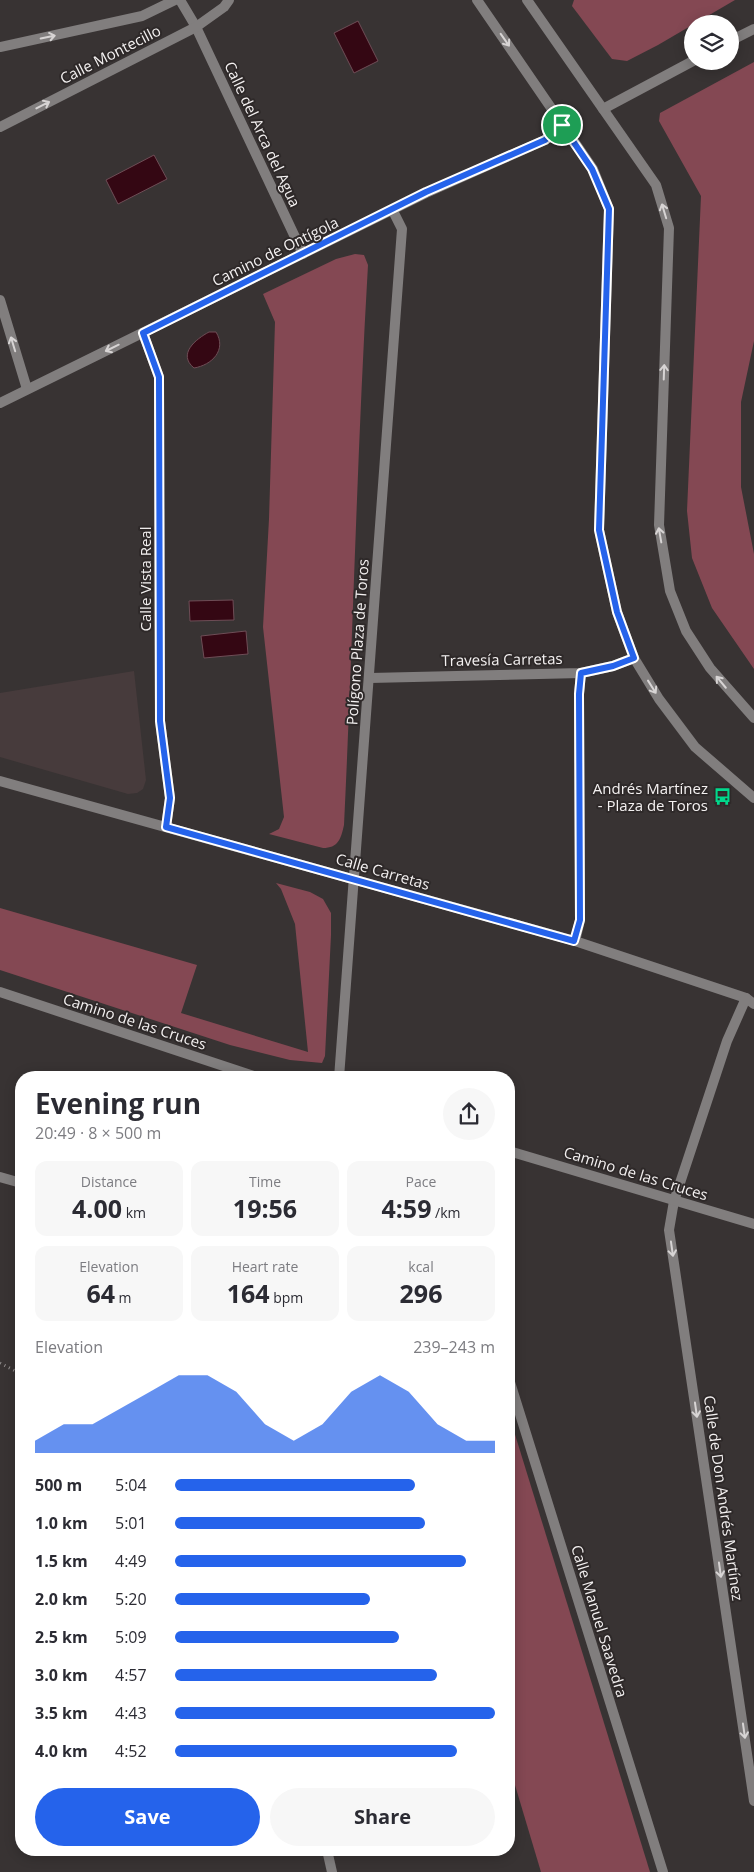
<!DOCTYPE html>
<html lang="en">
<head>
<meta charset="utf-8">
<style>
  :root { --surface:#fff; --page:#f7f7f7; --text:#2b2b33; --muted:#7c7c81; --accent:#2563eb }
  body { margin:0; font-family:"Open Sans",sans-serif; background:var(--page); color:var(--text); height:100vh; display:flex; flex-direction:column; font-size:19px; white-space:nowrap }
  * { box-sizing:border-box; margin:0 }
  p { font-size:16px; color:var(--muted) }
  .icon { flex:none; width:28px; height:28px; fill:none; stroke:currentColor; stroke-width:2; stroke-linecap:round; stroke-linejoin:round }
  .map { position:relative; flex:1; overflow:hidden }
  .sheet { position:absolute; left:15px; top:1071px; width:500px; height:785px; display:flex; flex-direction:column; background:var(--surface); border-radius:20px; box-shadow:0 2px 12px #0003 }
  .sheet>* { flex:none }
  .tools { position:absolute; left:684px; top:15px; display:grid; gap:10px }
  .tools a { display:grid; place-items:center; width:55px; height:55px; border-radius:50%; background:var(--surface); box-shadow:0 2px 12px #0003; font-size:25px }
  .pin { position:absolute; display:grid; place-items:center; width:42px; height:42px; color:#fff; margin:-21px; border:2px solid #fff; border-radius:50%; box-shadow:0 1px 5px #0007 }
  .round { display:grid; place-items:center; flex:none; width:52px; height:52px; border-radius:26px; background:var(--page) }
  .head { display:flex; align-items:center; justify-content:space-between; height:85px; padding:0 20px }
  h1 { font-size:28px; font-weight:700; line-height:38px }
  .figures { display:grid; grid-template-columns:repeat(3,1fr); gap:8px; height:85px; padding:5px 20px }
  .figures div { display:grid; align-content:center; border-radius:12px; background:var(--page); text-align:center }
  .figures b { font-size:25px; font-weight:700 }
  .figures small { font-size:14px; font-weight:400 }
  .figures p { font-size:14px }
  .chart { height:140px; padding:10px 20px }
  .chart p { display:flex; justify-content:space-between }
  .chart svg { width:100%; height:90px; margin-top:5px; fill:var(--accent); opacity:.7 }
  .action { display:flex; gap:10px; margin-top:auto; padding:10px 20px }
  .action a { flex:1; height:58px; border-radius:30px; background:var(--accent); color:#fff; font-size:20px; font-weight:700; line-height:58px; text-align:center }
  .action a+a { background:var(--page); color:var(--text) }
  ul { padding:0 20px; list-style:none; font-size:16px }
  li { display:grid; grid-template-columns:80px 60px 1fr; align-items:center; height:38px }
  li i { height:12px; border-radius:6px; background:var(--accent) }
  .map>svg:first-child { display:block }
  .built { fill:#473b3c }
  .green { fill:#844853 }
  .water { fill:#340713; stroke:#6e4d56 }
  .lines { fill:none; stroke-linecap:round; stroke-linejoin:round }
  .path { stroke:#949090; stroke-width:3; stroke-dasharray:1 4; stroke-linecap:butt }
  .lane { stroke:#817e7e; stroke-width:10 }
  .street { stroke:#817e7e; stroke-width:10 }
  .oneway { stroke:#d7d4d4 }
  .route-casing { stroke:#fff; stroke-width:10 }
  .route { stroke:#2563eb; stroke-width:6 }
  .labels { text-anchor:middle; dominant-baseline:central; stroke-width:4; stroke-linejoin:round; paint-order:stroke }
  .street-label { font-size:15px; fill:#f4f1f1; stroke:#2e2929 }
  .poi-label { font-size:15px; fill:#f4f1f1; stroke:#2e2929; text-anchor:end }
</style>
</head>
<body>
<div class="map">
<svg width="754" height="1872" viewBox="0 0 754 1872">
  <rect width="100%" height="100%" fill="#383333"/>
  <!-- built -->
  <path class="built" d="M 134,671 L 146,780 L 143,789 L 137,793 L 128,794 L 0,757 L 0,693 Z"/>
  <!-- green -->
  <g class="green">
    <path d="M 574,0 L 735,0 L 658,45 L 627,61 L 612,59 L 572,6 Z"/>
    <path d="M 754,62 L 754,341 L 741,402 L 741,487 L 754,554 L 754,669 L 712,608 L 692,558 L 687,511 L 701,196 L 659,121 L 660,113 Z"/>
    <path d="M 355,254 L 364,255 L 368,265 C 357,452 353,639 344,825 C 341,839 338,848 323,848 L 269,834 L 279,829 L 284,817 L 263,627 L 269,519 L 275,322 L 263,294 L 336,259 Z"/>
    <path d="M 276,883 L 310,892 L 323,899 L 331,913 L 331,935 L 325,1056 L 322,1063 L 290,1060 L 230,1045 L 0,970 L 0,908 L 197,965 L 181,1013 L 308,1052 L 295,924 L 281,889 Z"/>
    <path d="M 509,1415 L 650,1872 L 541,1872 L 509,1765 Z"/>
  </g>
  <!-- water -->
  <g class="water">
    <path d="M 358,21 L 378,61 L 354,73 L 334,33 Z"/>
    <path d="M 154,155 L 167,179 L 118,204 L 106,180 Z"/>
    <path d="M 209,332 L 216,332 C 227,350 212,365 194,368 C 177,354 196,339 209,332 Z"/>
    <path d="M 233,600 L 234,620 L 190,621 L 189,601 Z"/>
    <path d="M 246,631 L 248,654 L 204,658 L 201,636 Z"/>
  </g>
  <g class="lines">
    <!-- path -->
    <path class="path" d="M 0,1363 L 21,1374"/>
    <!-- lane -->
    <g class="lane">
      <path d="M 180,0 L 196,27"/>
      <path d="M 0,47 L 142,16 L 175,0"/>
    </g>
    <!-- street -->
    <g class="street">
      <path d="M 477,0 L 593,169 L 609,209 L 599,530 L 617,612 L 634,658 L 659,699 L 695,747 L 754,798"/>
      <path d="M 527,0 L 656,185 L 669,228 L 659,525 L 670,591 L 686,631 L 710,668 L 754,718"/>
      <path d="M 196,27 L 303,254"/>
      <path d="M 730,41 L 754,29"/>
      <path d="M 603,109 L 693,61"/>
      <path d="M 0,127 L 196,27 L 224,7 L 229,0"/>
      <path d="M 0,300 L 27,389"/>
      <path d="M 143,333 L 159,377 L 160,721 L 170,798 L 166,827"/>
      <path d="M 0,403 L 426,193 L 545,140 L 562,125"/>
      <path d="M 370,678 L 581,673 L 613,666 L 634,658"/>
      <path d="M 0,781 L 575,941 L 746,998 L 754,1004"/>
      <path d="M 575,941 L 580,920 L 579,694 L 581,673"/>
      <path d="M 0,992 L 260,1078"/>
      <path d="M 746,998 L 727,1041 L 674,1201 L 669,1230 L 754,1801"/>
      <path d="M 339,1078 L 402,229 L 393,211"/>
      <path d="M 509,1151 L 754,1224"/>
      <path d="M 0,1177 L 21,1183"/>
      <path d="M 509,1379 L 663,1872"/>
      <path d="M 327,1850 L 332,1872"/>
    </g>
  </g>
  <!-- one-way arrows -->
  <defs><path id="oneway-shaft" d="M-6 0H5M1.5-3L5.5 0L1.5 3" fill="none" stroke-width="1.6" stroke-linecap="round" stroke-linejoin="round" transform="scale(1.25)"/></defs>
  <g class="oneway">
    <use href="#oneway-shaft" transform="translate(48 37) rotate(-12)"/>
    <use href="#oneway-shaft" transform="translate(505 40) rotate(55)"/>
    <use href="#oneway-shaft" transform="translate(43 105) rotate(-27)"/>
    <use href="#oneway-shaft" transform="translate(664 211) rotate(-107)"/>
    <use href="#oneway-shaft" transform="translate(13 344) rotate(-107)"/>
    <use href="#oneway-shaft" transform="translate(112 348) rotate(154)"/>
    <use href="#oneway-shaft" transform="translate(664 372) rotate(-88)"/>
    <use href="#oneway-shaft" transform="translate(660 535) rotate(-100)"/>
    <use href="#oneway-shaft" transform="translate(721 682) rotate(-130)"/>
    <use href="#oneway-shaft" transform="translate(652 687) rotate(58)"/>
    <use href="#oneway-shaft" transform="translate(672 1249) rotate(82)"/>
    <use href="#oneway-shaft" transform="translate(696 1410) rotate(82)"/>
    <use href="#oneway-shaft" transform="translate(720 1570) rotate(82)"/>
    <use href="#oneway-shaft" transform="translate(744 1731) rotate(82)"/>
  </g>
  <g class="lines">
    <defs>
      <path id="route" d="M 562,125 L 592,169 L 609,209 L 599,530 L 617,612 L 634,658 L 613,666 L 581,673 L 579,694 L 580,920 L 574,941 L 166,827 L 170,798 L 160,721 L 159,377 L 143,333 L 426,192 L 545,140 Z"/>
    </defs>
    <!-- route casing -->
    <use href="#route" class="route-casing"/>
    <!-- route -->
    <use href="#route" class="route"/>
  </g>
  <!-- icons -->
  <defs>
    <symbol id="bus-bare" viewBox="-9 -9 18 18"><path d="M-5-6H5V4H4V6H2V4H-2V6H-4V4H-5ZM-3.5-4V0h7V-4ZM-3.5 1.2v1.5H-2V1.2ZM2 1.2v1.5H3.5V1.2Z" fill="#00d98c" stroke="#2e2929" stroke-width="2.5" paint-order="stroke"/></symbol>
  </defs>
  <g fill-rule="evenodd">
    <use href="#bus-bare" x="710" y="784" width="25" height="25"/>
  </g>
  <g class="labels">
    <!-- street labels -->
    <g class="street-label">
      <text transform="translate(110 54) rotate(-27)">Calle Montecillo</text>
      <text transform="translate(263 134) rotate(65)">Calle del Arca del Agua</text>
      <text transform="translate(275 251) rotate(-26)">Camino de Ontígola</text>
      <text transform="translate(145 579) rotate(-90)">Calle Vista Real</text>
      <text transform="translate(357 642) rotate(-86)">Polígono Plaza de Toros</text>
      <text transform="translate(502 659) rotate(-1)">Travesía Carretas</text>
      <text transform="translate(383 871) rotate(16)">Calle Carretas</text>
      <text transform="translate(135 1021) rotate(18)">Camino de las Cruces</text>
      <text transform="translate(636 1173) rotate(17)">Camino de las Cruces</text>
      <text transform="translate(724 1498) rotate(82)">Calle de Don Andrés Martínez</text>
      <text transform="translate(600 1621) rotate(73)">Calle Manuel Saavedra</text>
    </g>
    <!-- poi labels -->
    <g class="poi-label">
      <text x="708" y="788">Andrés Martínez<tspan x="708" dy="17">- Plaza de Toros</tspan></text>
    </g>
  </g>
</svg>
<div class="tools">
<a><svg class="icon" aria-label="layers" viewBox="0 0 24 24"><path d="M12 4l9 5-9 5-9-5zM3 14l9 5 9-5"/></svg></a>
</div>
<div class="pin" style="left:562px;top:125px;background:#1e9e55"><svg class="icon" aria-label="arrive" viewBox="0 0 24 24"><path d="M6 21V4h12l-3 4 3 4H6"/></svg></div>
<section class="sheet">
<div class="head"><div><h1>Evening run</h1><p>20:49 · 8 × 500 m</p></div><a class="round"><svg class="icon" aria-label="share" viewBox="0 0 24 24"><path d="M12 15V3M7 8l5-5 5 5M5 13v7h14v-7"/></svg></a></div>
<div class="figures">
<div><p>Distance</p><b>4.00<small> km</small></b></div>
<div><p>Time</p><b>19:56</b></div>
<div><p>Pace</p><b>4:59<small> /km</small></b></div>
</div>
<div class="figures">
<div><p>Elevation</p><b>64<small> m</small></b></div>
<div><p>Heart rate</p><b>164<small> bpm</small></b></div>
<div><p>kcal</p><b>296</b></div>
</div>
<div class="chart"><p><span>Elevation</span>239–243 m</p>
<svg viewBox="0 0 160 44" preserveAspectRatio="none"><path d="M0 44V38L10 30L20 30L30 22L40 14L50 6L60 6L70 14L80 30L90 38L100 30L110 14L120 6L130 14L140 30L150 38L160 38V44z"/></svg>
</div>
<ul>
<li><b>500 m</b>5:04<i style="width:75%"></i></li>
<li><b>1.0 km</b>5:01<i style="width:78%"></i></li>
<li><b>1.5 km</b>4:49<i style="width:91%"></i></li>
<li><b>2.0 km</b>5:20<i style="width:61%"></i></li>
<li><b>2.5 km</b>5:09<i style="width:70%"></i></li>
<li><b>3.0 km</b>4:57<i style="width:82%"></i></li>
<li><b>3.5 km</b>4:43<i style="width:100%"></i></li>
<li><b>4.0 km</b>4:52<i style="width:88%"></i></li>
</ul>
<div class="action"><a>Save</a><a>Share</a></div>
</section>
</div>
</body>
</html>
